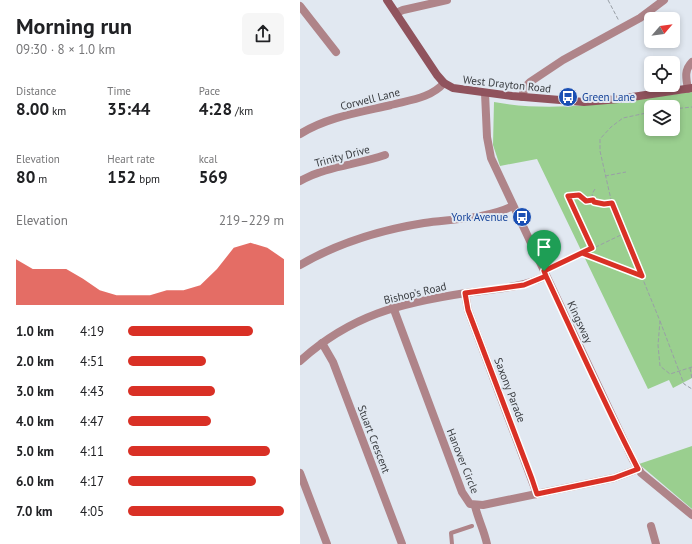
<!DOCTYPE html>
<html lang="en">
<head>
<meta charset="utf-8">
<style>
  :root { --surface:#fff; --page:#f6f6f6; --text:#202124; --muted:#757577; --accent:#d93025 }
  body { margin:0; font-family:"PT Sans",sans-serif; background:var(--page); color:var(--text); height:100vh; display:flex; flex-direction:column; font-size:15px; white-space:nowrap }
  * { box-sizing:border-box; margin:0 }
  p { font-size:13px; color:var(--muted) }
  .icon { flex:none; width:22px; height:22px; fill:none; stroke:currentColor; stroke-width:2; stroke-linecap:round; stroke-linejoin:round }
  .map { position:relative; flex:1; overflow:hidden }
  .drawer { display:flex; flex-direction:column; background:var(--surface); width:300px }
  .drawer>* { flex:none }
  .needle { width:26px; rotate:62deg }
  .buttons { position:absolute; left:344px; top:12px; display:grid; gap:8px }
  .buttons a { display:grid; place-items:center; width:36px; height:36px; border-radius:6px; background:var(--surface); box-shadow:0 2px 6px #0003; font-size:20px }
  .pin { position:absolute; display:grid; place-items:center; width:34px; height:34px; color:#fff; margin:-41px -17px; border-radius:50% 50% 50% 0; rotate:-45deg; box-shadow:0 0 4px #0007 }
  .pin .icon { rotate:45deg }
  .round { display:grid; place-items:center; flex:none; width:42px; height:42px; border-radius:6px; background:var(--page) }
  .head { display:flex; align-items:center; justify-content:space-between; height:68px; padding:0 16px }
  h1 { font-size:22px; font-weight:800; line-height:30px }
  .stats { display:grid; grid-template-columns:repeat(3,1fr); gap:6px; height:68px; padding:4px 16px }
  .stats div { display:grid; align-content:center }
  .stats b { font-size:17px; font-weight:800 }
  .stats small { font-size:11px; font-weight:400 }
  .stats p { font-size:11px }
  .chart { height:112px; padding:8px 16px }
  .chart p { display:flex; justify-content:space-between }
  .chart svg { width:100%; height:72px; margin-top:4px; fill:var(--accent); opacity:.7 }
  ul { padding:0 16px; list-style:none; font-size:13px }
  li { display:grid; grid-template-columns:64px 48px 1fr; align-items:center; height:30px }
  li i { height:10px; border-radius:5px; background:var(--accent) }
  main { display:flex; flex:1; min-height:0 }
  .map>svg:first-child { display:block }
  .green { fill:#9acf8f; fill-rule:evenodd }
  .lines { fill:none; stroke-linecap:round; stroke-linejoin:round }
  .path { stroke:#999fa6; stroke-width:1; stroke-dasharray:4 2; stroke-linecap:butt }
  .service { stroke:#af8489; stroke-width:4 }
  .minor { stroke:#af8489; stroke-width:8 }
  .tertiary { stroke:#af8489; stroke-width:8 }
  .secondary { stroke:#90535d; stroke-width:8 }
  .route-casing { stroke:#fff; stroke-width:8 }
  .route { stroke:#d93025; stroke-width:5 }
  .labels { text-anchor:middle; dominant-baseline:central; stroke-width:4; stroke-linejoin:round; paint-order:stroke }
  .street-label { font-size:11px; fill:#393c40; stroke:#e1e8f1 }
  .transit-label { font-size:11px; fill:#164399; stroke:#e1e8f1; text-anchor:start }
</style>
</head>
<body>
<main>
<section class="drawer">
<div class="head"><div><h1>Morning run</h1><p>09:30 · 8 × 1.0 km</p></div><a class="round"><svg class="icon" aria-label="share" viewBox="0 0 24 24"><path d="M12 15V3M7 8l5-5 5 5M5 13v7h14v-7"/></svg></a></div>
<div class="stats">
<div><p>Distance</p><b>8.00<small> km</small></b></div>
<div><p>Time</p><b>35:44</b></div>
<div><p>Pace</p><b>4:28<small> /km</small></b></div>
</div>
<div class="stats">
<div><p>Elevation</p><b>80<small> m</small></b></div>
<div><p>Heart rate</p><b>152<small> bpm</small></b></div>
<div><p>kcal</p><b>569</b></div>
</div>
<div class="chart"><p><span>Elevation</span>219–229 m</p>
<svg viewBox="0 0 160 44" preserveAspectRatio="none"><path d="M0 44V16L10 22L20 22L30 22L40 28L50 35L60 38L70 38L80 38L90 35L100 35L110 32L120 22L130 9L140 6L150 9L160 16V44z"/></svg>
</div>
<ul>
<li><b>1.0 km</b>4:19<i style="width:80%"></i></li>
<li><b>2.0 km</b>4:51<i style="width:50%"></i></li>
<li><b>3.0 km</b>4:43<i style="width:56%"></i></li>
<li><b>4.0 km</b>4:47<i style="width:53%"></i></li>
<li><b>5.0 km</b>4:11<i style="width:91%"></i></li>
<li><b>6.0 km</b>4:17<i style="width:82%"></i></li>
<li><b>7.0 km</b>4:05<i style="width:100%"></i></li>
</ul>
</section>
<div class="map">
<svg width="392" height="544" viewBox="0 0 392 544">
  <rect width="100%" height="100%" fill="#e1e8f1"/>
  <!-- green -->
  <g class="green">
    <path d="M 392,92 L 392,378 L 373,388 L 369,380 L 348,389 L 237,159 L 200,166 L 193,145 L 194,102 C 260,114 326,100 392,92 ZM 351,107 L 373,107 L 373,129 L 351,129 Z"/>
    <path d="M 392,446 L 392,509 L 339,464 Z"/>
  </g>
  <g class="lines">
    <!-- path -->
    <g class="path">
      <path d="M 308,0 L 319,21"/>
      <path d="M 352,101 L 353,107"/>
      <path d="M 373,109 L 392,107"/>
      <path d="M 351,112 L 323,118 L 311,127 L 300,139 L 300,151 L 312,204 L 360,321 L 358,345 L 360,366 L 370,374 L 392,367"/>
      <path d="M 305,176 L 326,172"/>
      <path d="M 295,189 L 292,194 L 294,202 L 304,204 L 311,203"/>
      <path d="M 292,248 L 268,196 L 279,195 L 286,201 L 293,200"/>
      <path d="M 283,254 L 342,276"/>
      <path d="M 252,268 L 325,233"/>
      <path d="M 360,321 L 384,384 L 392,389"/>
      <path d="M 390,368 L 392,379"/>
    </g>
    <!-- service -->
    <path class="service" d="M 152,544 L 151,533 L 172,526"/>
    <!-- minor -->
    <g class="minor">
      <path d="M 0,6 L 36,52"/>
      <path d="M 96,13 L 103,10 L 147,0"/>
      <path d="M 388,89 C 386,78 384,70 392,62"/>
      <path d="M 222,97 L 225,87 L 230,82 L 263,60 L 340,18 L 364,0"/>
      <path d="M 0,134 C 27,117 61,112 91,105 C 110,100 131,98 144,83"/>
      <path d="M 0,181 C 27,166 56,165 85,155"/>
      <path d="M 0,265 C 38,243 80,230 124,223 C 153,219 186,219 213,206"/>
      <path d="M 165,293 L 168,310 L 237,494"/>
      <path d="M 93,307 L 162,492 L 170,504 L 183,505 L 314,478 L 338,469"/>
      <path d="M 22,343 L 33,362 L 102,544"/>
      <path d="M 0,361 C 51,315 100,303 166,293 C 194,289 221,288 246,276"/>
      <path d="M 0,473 L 27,544"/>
      <path d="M 175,506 C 178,519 184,530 187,544"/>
      <path d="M 351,526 L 356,544"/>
    </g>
    <!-- tertiary -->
    <path class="tertiary" d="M 185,93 L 187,137 L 191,158 L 333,460 L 341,473 L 392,515"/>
    <!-- secondary -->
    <path class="secondary" d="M 87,0 L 137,75 L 144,83 L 153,88 L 212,96 L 284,102 L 319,99 L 392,88"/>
  </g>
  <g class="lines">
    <defs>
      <path id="route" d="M 244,271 L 246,276 L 224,285 L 165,293 L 168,310 L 232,479 L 237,494 L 314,478 L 338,469 C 305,405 276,340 246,276 L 244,271 L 292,248 L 268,196 L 279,195 L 286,201 L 293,200 L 294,202 L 304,204 L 312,203 L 342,276 L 282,253 L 244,271"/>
    </defs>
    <!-- route casing -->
    <use href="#route" class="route-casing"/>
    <!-- route -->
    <use href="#route" class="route"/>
  </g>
  <!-- icons -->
  <defs>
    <symbol id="bus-disc" viewBox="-11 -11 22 22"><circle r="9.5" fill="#1a4fb4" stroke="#e1e8f1"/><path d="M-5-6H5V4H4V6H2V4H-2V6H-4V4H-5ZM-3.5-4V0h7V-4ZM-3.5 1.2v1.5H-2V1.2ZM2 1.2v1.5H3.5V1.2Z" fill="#fff"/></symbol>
  </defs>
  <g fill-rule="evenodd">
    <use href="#bus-disc" x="257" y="86" width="22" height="22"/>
    <use href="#bus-disc" x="211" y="206" width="22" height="22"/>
  </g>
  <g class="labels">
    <!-- street labels -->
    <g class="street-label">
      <text transform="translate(207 84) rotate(6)">West Drayton Road</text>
      <text transform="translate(70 99) rotate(-14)">Corwell Lane</text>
      <text transform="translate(42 156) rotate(-15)">Trinity Drive</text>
      <text transform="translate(115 293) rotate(-13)">Bishop's Road</text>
      <text transform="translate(280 322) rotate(65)">Kingsway</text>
      <text transform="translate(210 390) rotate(69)">Saxony Parade</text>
      <text transform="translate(74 439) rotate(69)">Stuart Crescent</text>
      <text transform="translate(163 461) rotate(68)">Hanover Circle</text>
    </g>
    <!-- transit labels -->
    <g class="transit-label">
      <text x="282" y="97">Green Lane</text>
      <text x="208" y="217" text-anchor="end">York Avenue</text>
    </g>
  </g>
</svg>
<div class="buttons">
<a><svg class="needle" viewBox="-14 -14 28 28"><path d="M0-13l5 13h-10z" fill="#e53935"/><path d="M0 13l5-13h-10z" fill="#757577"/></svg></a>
<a><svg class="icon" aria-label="locate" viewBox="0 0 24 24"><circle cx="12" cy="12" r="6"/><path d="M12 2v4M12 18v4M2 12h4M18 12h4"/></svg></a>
<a><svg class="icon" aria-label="layers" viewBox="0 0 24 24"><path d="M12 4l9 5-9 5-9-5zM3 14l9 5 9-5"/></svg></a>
</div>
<div class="pin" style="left:244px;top:271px;background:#1e9e55"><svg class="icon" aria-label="arrive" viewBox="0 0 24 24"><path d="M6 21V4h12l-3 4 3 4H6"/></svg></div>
</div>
</main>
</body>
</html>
